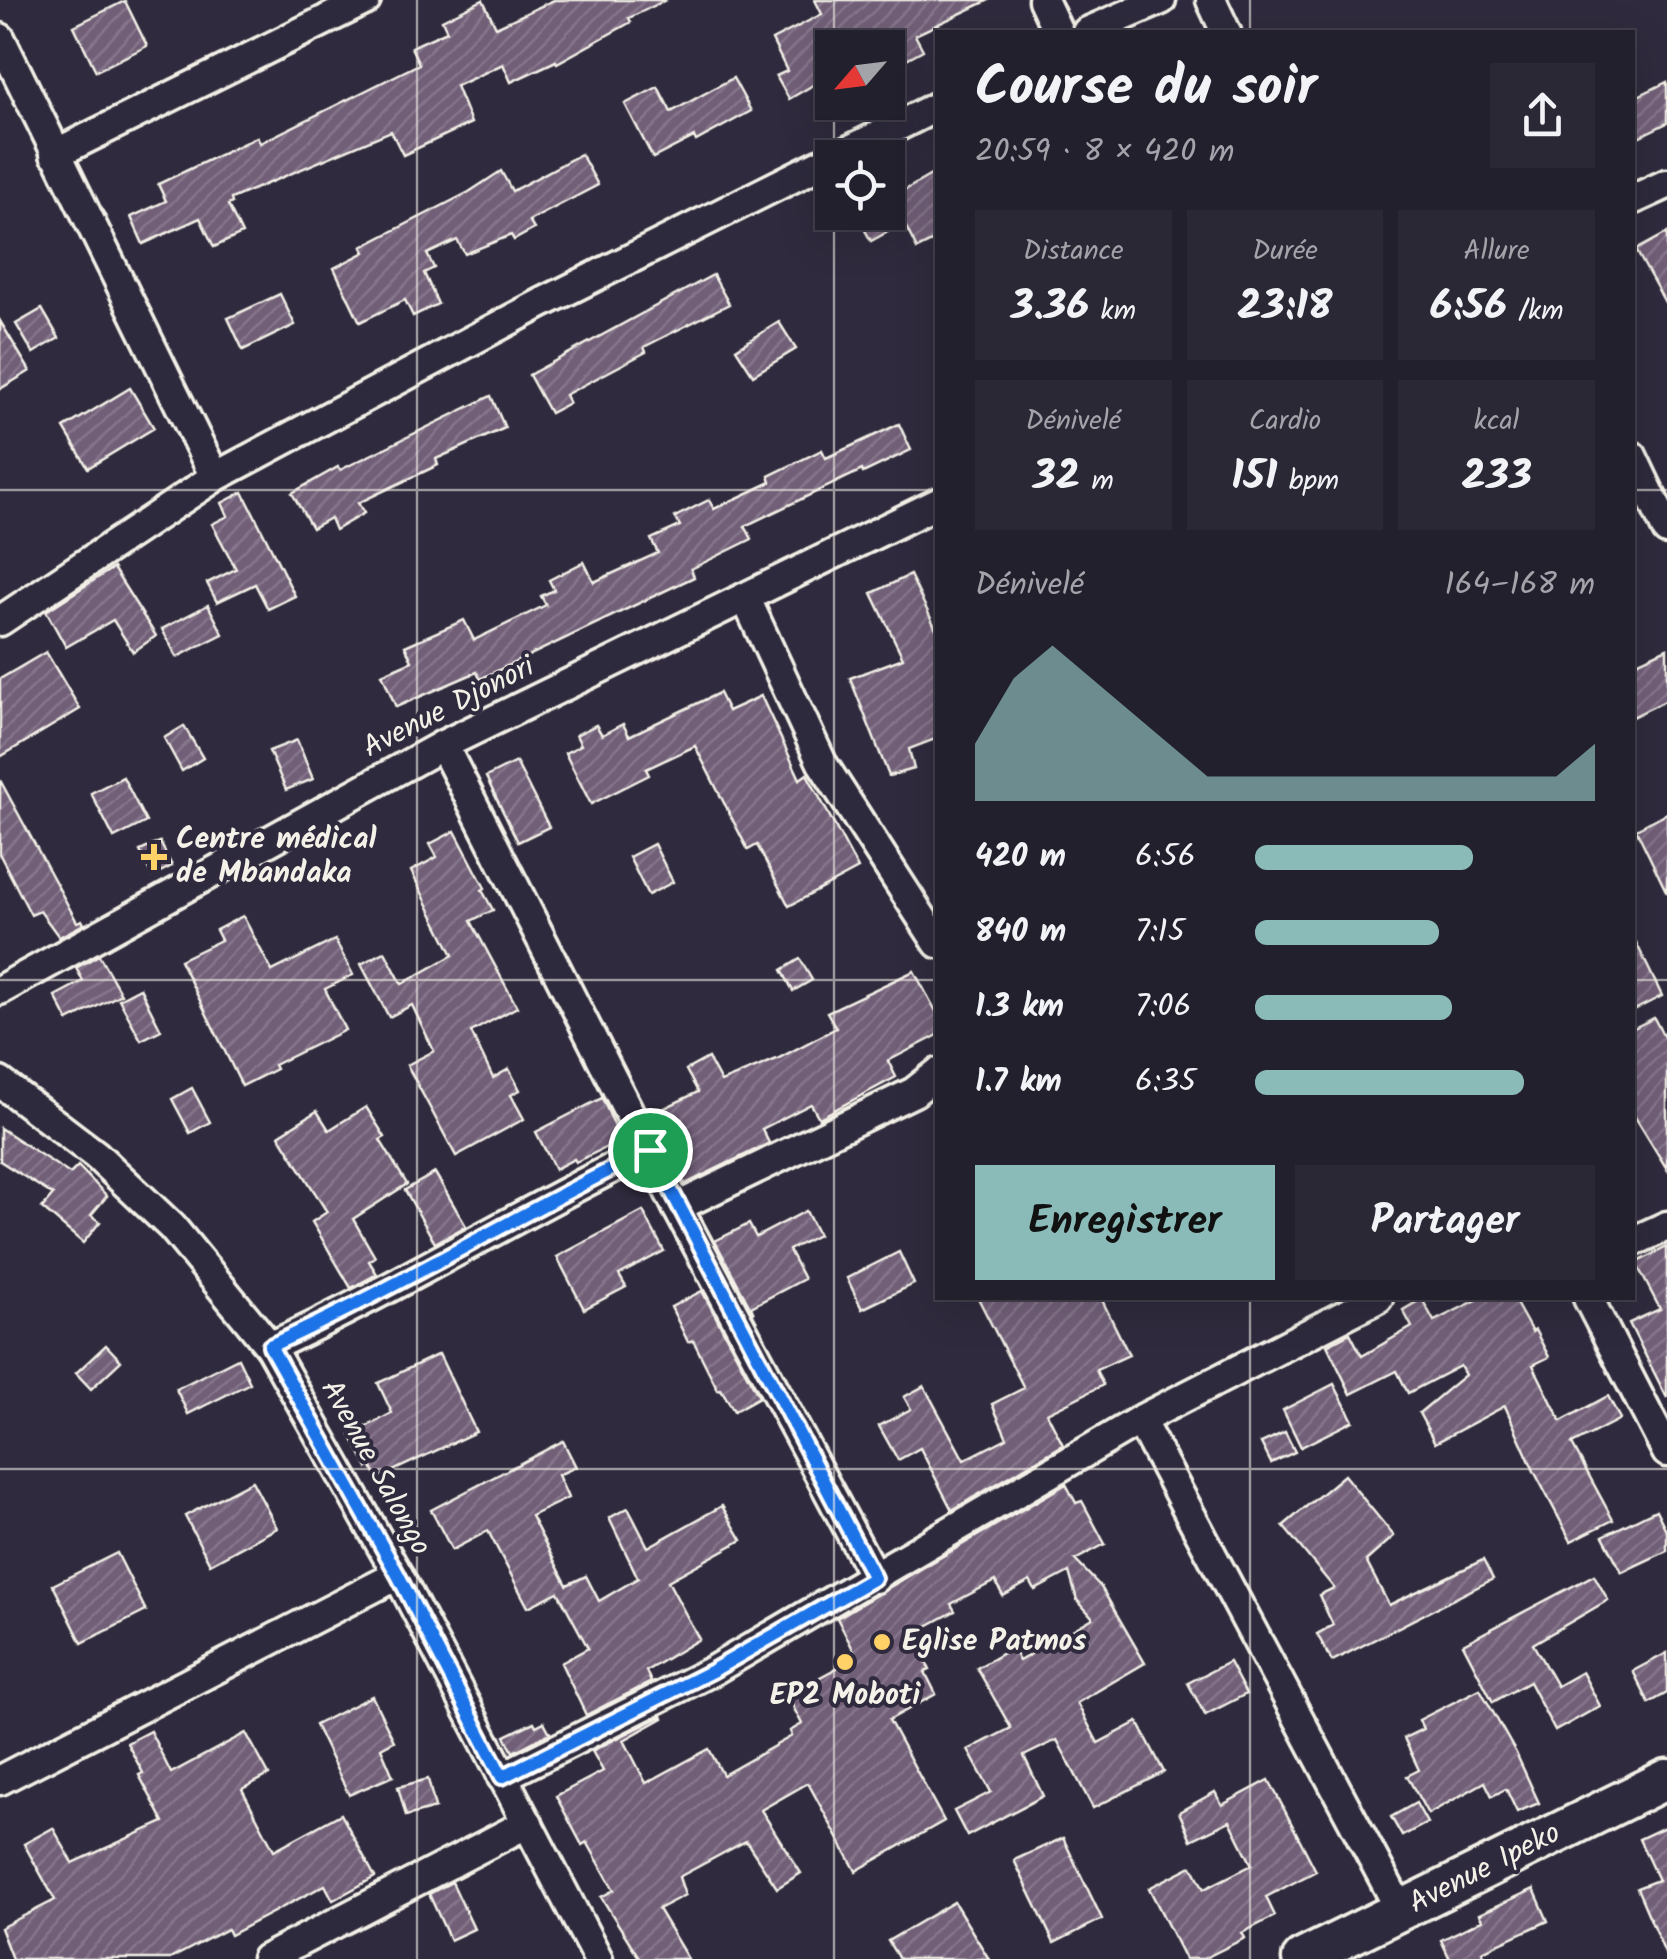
<!DOCTYPE html>
<html lang="fr">
<head>
<meta charset="utf-8">
<style>
  :root { --surface:#23202e; --page:#2b2836; --text:#f1f3f6; --muted:#a3a3aa; --line:#403e4a; --accent:#8bbbb9 }
  body { margin:0; font-family:Kalam,sans-serif; background:var(--page); color:var(--text); height:100vh; display:flex; flex-direction:column; font-size:38px; white-space:nowrap }
  * { box-sizing:border-box; margin:0 }
  p { font-size:32px; color:var(--muted) }
  .icon { flex:none; width:55px; height:55px; fill:none; stroke:currentColor; stroke-width:2; stroke-linecap:round; stroke-linejoin:round }
  .map { position:relative; flex:1; overflow:hidden }
  .side { position:absolute; left:935px; top:30px; width:700px; height:1270px; display:flex; flex-direction:column; background:var(--surface); border-radius:0px; box-shadow:0 10px 40px #0002,0 0 0 2px var(--line) }
  .side>* { flex:none }
  .needle { width:65px; rotate:242deg }
  .buttons { position:absolute; left:815px; top:30px; display:grid; gap:20px }
  .buttons a { display:grid; place-items:center; width:90px; height:90px; border-radius:0px; background:var(--surface); box-shadow:0 10px 40px #0002,0 0 0 2px var(--line); font-size:50px }
  .pin { position:absolute; display:grid; place-items:center; width:85px; height:85px; color:#fff; margin:-42px; border:5px solid #fff; border-radius:50%; box-shadow:0 2px 10px #0007 }
  .round { display:grid; place-items:center; flex:none; width:105px; height:105px; border-radius:0px; background:var(--page) }
  .head { display:flex; align-items:center; justify-content:space-between; height:170px; padding:0 40px }
  h1 { font-size:55px; font-weight:800; line-height:75px }
  .figures { display:grid; grid-template-columns:repeat(3,1fr); gap:15px; height:170px; padding:10px 40px }
  .figures div { display:grid; align-content:center; border-radius:0px; background:var(--page); text-align:center }
  .figures b { font-size:42px; font-weight:800 }
  .figures small { font-size:28px; font-weight:400 }
  .figures p { font-size:28px }
  .chart { height:280px; padding:20px 40px }
  .chart p { display:flex; justify-content:space-between }
  .chart svg { width:100%; height:180px; margin-top:10px; fill:var(--accent); opacity:.7 }
  .button { display:flex; gap:20px; margin-top:auto; padding:20px 40px }
  .button a { flex:1; height:115px; border-radius:0px; background:var(--accent); color:#111; font-size:40px; font-weight:800; line-height:115px; text-align:center }
  .button a+a { background:var(--page); color:var(--text) }
  ul { padding:0 40px; list-style:none; font-size:32px }
  li { display:grid; grid-template-columns:160px 120px 1fr; align-items:center; height:75px }
  li i { height:25px; border-radius:12px; background:var(--accent) }
  .map>svg:first-child { display:block }
  .building { fill:url(#building-hatch); stroke:#f4f1e8; stroke-width:2.5 }
  .lines { fill:none; stroke-linecap:round; stroke-linejoin:round }
  .street-casing { stroke:#f4f1e8; stroke-width:35 }
  .secondary-casing { stroke:#f4f1e8; stroke-width:45 }
  .street { stroke:#2f2a3d; stroke-width:28 }
  .secondary { stroke:#2f2a3d; stroke-width:38 }
  .route-casing { stroke:#fff; stroke-width:20 }
  .route { stroke:#1a73e8; stroke-width:12 }
  .grid { fill:none; stroke:#f4f1e8; stroke-width:2.5; stroke-opacity:0.55 }
  .poi-dot { fill:#ffd166; stroke:#2f2a3d; stroke-width:4 }
  .labels { text-anchor:middle; dominant-baseline:central; stroke-width:8; stroke-linejoin:round; paint-order:stroke }
  .street-label { font-size:30px; fill:#f4f1e8; stroke:#2f2a3d }
  .poi-label { font-size:30px; font-weight:bold; fill:#f4f1e8; stroke:#2f2a3d; text-anchor:start }
</style>
</head>
<body>
<div class="map">
<svg width="1667" height="1959" viewBox="0 0 1667 1959">
  <defs>
    <pattern id="building-hatch" width="6" height="6" patternUnits="userSpaceOnUse" patternTransform="scale(2.5)"><rect width="6" height="6" fill="#715e78"/><path d="M-1 1l2-2M0 6l6-6M5 7l2-2" fill="none" stroke="#86768b"/></pattern>
  </defs>
  <rect width="100%" height="100%" fill="#2f2a3d"/>
  <filter id="ink" filterUnits="userSpaceOnUse"><feTurbulence type="fractalNoise" baseFrequency=".01" numOctaves="2"/><feDisplacementMap in="SourceGraphic" scale="20" xChannelSelector="R" yChannelSelector="G"/><feConvolveMatrix kernelMatrix="1 2 1 2 8 2 1 2 1" color-interpolation-filters="sRGB"/></filter>
  <g filter="url(#ink)">
    <!-- building -->
    <g class="building">
      <path d="M 483,0 L 496,27 L 554,0 L 666,0 L 629,18 L 631,22 L 557,63 L 556,61 L 511,82 L 503,64 L 456,86 L 471,123 L 403,155 L 391,131 L 231,199 L 232,203 L 228,205 L 242,234 L 214,247 L 200,218 L 143,244 L 131,217 L 166,201 L 158,184 L 257,137 L 260,143 L 419,64 L 411,47 L 447,31 L 442,20 Z"/>
      <path d="M 815,0 L 989,0 L 915,35 L 923,50 L 888,69 L 888,48 L 832,48 L 832,74 L 789,99 L 776,76 L 787,71 L 772,40 L 822,14 Z"/>
      <path d="M 125,1 L 147,46 L 96,71 L 74,26 Z"/>
      <path d="M 733,78 L 751,111 L 696,141 L 694,137 L 653,158 L 625,104 L 658,87 L 671,112 Z"/>
      <path d="M 1667,82 L 1667,123 L 1632,140 L 1632,99 Z"/>
      <path d="M 581,154 L 598,185 L 529,221 L 534,229 L 514,240 L 511,235 L 465,254 L 457,240 L 427,254 L 434,268 L 424,273 L 438,304 L 413,316 L 405,300 L 360,322 L 334,268 L 365,252 L 362,247 L 469,192 L 501,171 L 512,191 Z"/>
      <path d="M 938,171 L 938,239 L 917,249 L 904,223 L 871,241 L 855,212 L 888,212 L 888,200 Z"/>
      <path d="M 1667,233 L 1667,306 L 1636,250 Z"/>
      <path d="M 713,275 L 729,304 L 644,347 L 646,352 L 565,395 L 569,403 L 550,413 L 529,375 Z"/>
      <path d="M 280,294 L 295,325 L 243,350 L 228,318 Z"/>
      <path d="M 42,309 L 59,338 L 33,353 L 16,324 Z"/>
      <path d="M 0,321 L 30,371 L 0,389 Z"/>
      <path d="M 779,322 L 796,349 L 753,375 L 736,349 Z"/>
      <path d="M 130,388 L 154,428 L 88,468 L 64,428 Z"/>
      <path d="M 491,396 L 505,428 L 436,459 L 438,465 L 358,503 L 364,513 L 335,530 L 330,518 L 312,528 L 292,493 L 338,467 L 340,470 Z"/>
      <path d="M 899,424 L 911,450 L 863,473 L 862,470 L 745,526 L 752,539 L 691,569 L 694,577 L 480,679 L 477,672 L 396,707 L 382,674 L 412,661 L 405,646 L 464,620 L 474,640 L 546,605 L 541,596 L 554,590 L 549,580 L 584,562 L 594,582 L 658,553 L 651,539 L 680,526 L 675,517 L 709,500 L 714,509 L 771,482 L 769,476 L 822,450 L 826,458 Z"/>
      <path d="M 243,492 L 295,596 L 268,609 L 255,584 L 217,602 L 207,583 L 236,569 L 212,524 L 228,516 L 222,503 Z"/>
      <path d="M 113,568 L 156,636 L 133,652 L 113,620 L 66,647 L 46,611 Z"/>
      <path d="M 910,575 L 938,633 L 938,738 L 909,749 L 914,769 L 889,776 L 850,678 L 903,658 L 872,593 Z"/>
      <path d="M 208,605 L 223,634 L 177,657 L 162,629 Z"/>
      <path d="M 1667,648 L 1667,700 L 1632,717 L 1632,664 Z"/>
      <path d="M 46,652 L 80,709 L 0,757 L 0,679 Z"/>
      <path d="M 719,693 L 728,711 L 761,696 L 800,779 L 807,774 L 858,869 L 789,906 L 757,845 L 748,850 L 695,746 L 646,769 L 649,775 L 591,804 L 565,753 L 581,745 L 576,735 L 596,725 L 602,735 L 623,724 L 629,736 Z"/>
      <path d="M 184,726 L 203,758 L 182,771 L 164,738 Z"/>
      <path d="M 297,740 L 313,779 L 286,790 L 269,751 Z"/>
      <path d="M 516,762 L 549,827 L 518,842 L 486,777 Z"/>
      <path d="M 123,777 L 146,822 L 114,838 L 91,793 Z"/>
      <path d="M 0,780 L 77,922 L 82,920 L 84,924 L 59,937 L 40,911 L 31,915 L 0,855 Z"/>
      <path d="M 1667,813 L 1667,893 L 1636,829 Z"/>
      <path d="M 455,831 L 485,888 L 482,890 L 493,910 L 471,921 L 517,1007 L 471,1032 L 493,1078 L 509,1069 L 520,1090 L 511,1095 L 524,1119 L 456,1156 L 407,1065 L 434,1051 L 412,1005 L 389,1017 L 361,964 L 385,952 L 402,984 L 453,955 L 411,871 L 437,857 L 430,844 Z"/>
      <path d="M 160,842 L 172,866 L 152,876 L 140,851 Z"/>
      <path d="M 654,844 L 673,882 L 648,895 L 629,857 Z"/>
      <path d="M 243,916 L 272,971 L 335,940 L 353,975 L 325,989 L 345,1030 L 274,1065 L 276,1069 L 242,1086 L 180,960 L 221,940 L 216,930 Z"/>
      <path d="M 1632,934 L 1662,996 L 1632,1011 Z"/>
      <path d="M 99,955 L 121,994 L 68,1021 L 55,996 L 83,981 L 76,968 Z"/>
      <path d="M 800,959 L 812,980 L 793,991 L 782,970 Z"/>
      <path d="M 914,971 L 938,1015 L 938,1035 L 888,1061 L 896,1077 L 819,1118 L 811,1104 L 762,1129 L 769,1143 L 685,1184 L 650,1115 L 698,1092 L 686,1070 L 708,1058 L 721,1082 L 777,1059 L 836,1028 L 827,1012 Z"/>
      <path d="M 140,988 L 161,1030 L 141,1040 L 119,999 Z"/>
      <path d="M 1654,1018 L 1667,1043 L 1667,1169 L 1632,1112 L 1632,1029 Z"/>
      <path d="M 192,1088 L 210,1122 L 190,1133 L 172,1099 Z"/>
      <path d="M 602,1098 L 621,1140 L 576,1162 L 574,1159 L 555,1169 L 536,1132 Z"/>
      <path d="M 366,1107 L 385,1137 L 380,1140 L 407,1184 L 353,1219 L 375,1257 L 369,1261 L 377,1274 L 351,1288 L 312,1222 L 327,1212 L 279,1135 L 317,1111 L 329,1130 Z"/>
      <path d="M 0,1128 L 70,1174 L 78,1166 L 107,1196 L 91,1215 L 100,1222 L 83,1243 L 42,1208 L 53,1195 L 0,1161 Z"/>
      <path d="M 435,1173 L 466,1226 L 435,1243 L 405,1190 Z"/>
      <path d="M 643,1211 L 664,1251 L 619,1275 L 626,1287 L 584,1309 L 557,1257 Z"/>
      <path d="M 806,1211 L 818,1235 L 789,1250 L 804,1279 L 751,1307 L 754,1314 L 715,1241 L 749,1224 L 756,1237 Z"/>
      <path d="M 1667,1247 L 1667,1398 L 1629,1323 L 1660,1309 L 1636,1263 Z"/>
      <path d="M 899,1252 L 914,1284 L 862,1309 L 847,1278 Z"/>
      <path d="M 702,1291 L 759,1397 L 734,1411 L 721,1389 L 718,1390 L 693,1340 L 688,1342 L 671,1307 Z"/>
      <path d="M 978,1298 L 1101,1298 L 1129,1355 L 1096,1370 L 1103,1385 L 1047,1413 L 1063,1445 L 952,1510 L 920,1448 L 898,1460 L 879,1426 L 911,1409 L 904,1397 L 924,1386 L 964,1460 L 1007,1438 L 992,1404 L 1024,1388 Z"/>
      <path d="M 1481,1298 L 1513,1298 L 1532,1332 L 1535,1330 L 1549,1357 L 1533,1365 L 1561,1421 L 1608,1396 L 1620,1419 L 1572,1444 L 1613,1520 L 1571,1541 L 1534,1471 L 1505,1406 L 1435,1443 L 1419,1413 L 1465,1375 L 1460,1366 L 1408,1393 L 1397,1371 L 1351,1394 L 1327,1345 L 1350,1333 L 1362,1356 L 1412,1327 L 1403,1310 L 1422,1299 L 1434,1321 Z"/>
      <path d="M 106,1345 L 121,1361 L 91,1389 L 76,1373 Z"/>
      <path d="M 439,1354 L 476,1432 L 378,1478 L 371,1466 L 368,1468 L 351,1435 L 392,1413 L 378,1383 Z"/>
      <path d="M 238,1358 L 250,1383 L 188,1414 L 176,1389 Z"/>
      <path d="M 1334,1384 L 1353,1421 L 1301,1447 L 1283,1410 Z"/>
      <path d="M 1285,1432 L 1295,1452 L 1271,1463 L 1261,1443 Z"/>
      <path d="M 563,1441 L 576,1467 L 558,1475 L 568,1498 L 531,1516 L 567,1585 L 586,1576 L 599,1601 L 638,1578 L 609,1518 L 628,1508 L 648,1547 L 722,1506 L 742,1540 L 668,1581 L 699,1639 L 646,1671 L 651,1682 L 586,1715 L 561,1663 L 588,1648 L 558,1592 L 528,1607 L 488,1531 L 452,1550 L 431,1510 Z"/>
      <path d="M 1344,1475 L 1394,1536 L 1366,1561 L 1389,1605 L 1483,1560 L 1493,1579 L 1332,1661 L 1317,1634 L 1333,1625 L 1319,1595 L 1334,1588 L 1283,1526 Z"/>
      <path d="M 252,1481 L 277,1528 L 210,1564 L 185,1516 Z"/>
      <path d="M 1066,1484 L 1076,1503 L 1082,1501 L 1105,1544 L 1075,1560 L 1101,1587 L 1145,1663 L 1077,1703 L 1098,1743 L 1138,1722 L 1164,1772 L 1093,1808 L 1057,1740 L 1024,1756 L 1043,1796 L 967,1836 L 954,1811 L 991,1792 L 968,1750 L 1011,1728 L 977,1668 L 1012,1648 L 1019,1661 L 1093,1618 L 1077,1600 L 1069,1572 L 1035,1590 L 1030,1581 L 1003,1596 L 995,1581 L 951,1604 L 955,1611 L 912,1634 L 930,1670 L 925,1672 L 936,1694 L 889,1720 L 944,1821 L 856,1871 L 808,1783 L 761,1810 L 801,1873 L 777,1888 L 746,1841 L 679,1877 L 685,1895 L 658,1909 L 688,1959 L 640,1959 L 601,1897 L 614,1890 L 587,1842 L 582,1845 L 556,1796 L 603,1771 L 592,1751 L 662,1716 L 663,1718 L 624,1740 L 646,1783 L 709,1749 L 723,1775 L 792,1736 L 790,1731 L 802,1724 L 787,1695 L 857,1657 L 837,1618 Z"/>
      <path d="M 1656,1510 L 1667,1532 L 1667,1551 L 1622,1572 L 1603,1536 Z"/>
      <path d="M 117,1553 L 146,1611 L 82,1643 L 53,1585 Z"/>
      <path d="M 1594,1575 L 1608,1600 L 1533,1644 L 1557,1686 L 1582,1672 L 1600,1706 L 1555,1731 L 1529,1682 L 1493,1702 L 1463,1644 Z"/>
      <path d="M 1667,1653 L 1667,1693 L 1649,1703 L 1633,1671 Z"/>
      <path d="M 1229,1662 L 1246,1694 L 1205,1715 L 1188,1683 Z"/>
      <path d="M 1480,1689 L 1516,1753 L 1539,1803 L 1517,1812 L 1506,1789 L 1492,1796 L 1485,1782 L 1428,1814 L 1407,1776 L 1419,1770 L 1404,1738 L 1423,1729 L 1419,1720 Z"/>
      <path d="M 372,1696 L 394,1741 L 381,1748 L 393,1776 L 349,1795 L 315,1725 Z"/>
      <path d="M 534,1722 L 536,1726 L 544,1722 L 550,1733 L 513,1752 L 505,1736 Z"/>
      <path d="M 150,1731 L 171,1773 L 246,1733 L 269,1775 L 242,1789 L 274,1850 L 341,1814 L 375,1877 L 333,1900 L 325,1885 L 230,1935 L 227,1929 L 170,1959 L 12,1959 L 0,1928 L 55,1900 L 24,1844 L 53,1828 L 73,1863 L 164,1822 L 139,1775 L 143,1773 L 127,1743 Z"/>
      <path d="M 428,1779 L 435,1808 L 406,1816 L 398,1787 Z"/>
      <path d="M 1269,1780 L 1316,1871 L 1266,1897 L 1275,1916 L 1242,1933 L 1245,1938 L 1203,1959 L 1185,1959 L 1149,1888 L 1192,1866 L 1204,1889 L 1252,1865 L 1230,1821 L 1191,1840 L 1179,1812 L 1215,1792 L 1222,1805 Z"/>
      <path d="M 1416,1803 L 1427,1823 L 1402,1836 L 1391,1817 Z"/>
      <path d="M 1667,1826 L 1667,1958 L 1637,1888 L 1658,1880 L 1639,1839 Z"/>
      <path d="M 1063,1838 L 1102,1919 L 1054,1943 L 1014,1860 Z"/>
      <path d="M 452,1882 L 474,1929 L 450,1940 L 429,1894 Z"/>
      <path d="M 1534,1889 L 1548,1921 L 1482,1951 L 1486,1959 L 1450,1959 L 1441,1940 L 1482,1920 L 1479,1914 Z"/>
      <path d="M 954,1902 L 989,1959 L 899,1959 L 888,1941 Z"/>
    </g>
    <g class="lines">
      <defs>
        <g id="street">
          <path d="M 1043,0 L 1058,32"/>
          <path d="M 1211,0 L 1226,32"/>
          <path d="M 1087,32 L 1161,0"/>
          <path d="M 0,38 L 215,477"/>
          <path d="M 55,154 L 366,0"/>
          <path d="M 834,158 L 938,106"/>
          <path d="M 1632,200 L 1667,184"/>
          <path d="M 1632,456 L 1667,530"/>
          <path d="M 746,599 L 822,763 L 938,943"/>
          <path d="M 0,621 L 215,477 L 542,303 L 832,158"/>
          <path d="M 443,745 L 677,1207 L 875,1578"/>
          <path d="M 0,990 L 443,745 L 938,503"/>
          <path d="M 0,1082 L 96,1155 L 172,1227 L 270,1347 L 398,1575 L 598,1959"/>
          <path d="M 677,1207 L 914,1092 L 938,1073"/>
          <path d="M 1632,1242 L 1667,1226"/>
          <path d="M 1588,1298 L 1667,1452"/>
          <path d="M 270,1347 C 400,1287 521,1212 649,1150"/>
          <path d="M 1140,1420 L 1401,1911"/>
          <path d="M 502,1777 L 712,1671 L 1140,1420 L 1378,1298"/>
          <path d="M 0,1780 L 398,1575"/>
          <path d="M 266,1959 L 528,1823"/>
        </g>
        <path id="secondary" d="M 1302,1959 L 1667,1779"/>
      </defs>
      <!-- street casing -->
      <use href="#street" class="street-casing"/>
      <!-- secondary casing -->
      <use href="#secondary" class="secondary-casing"/>
      <!-- street -->
      <use href="#street" class="street"/>
      <!-- secondary -->
      <use href="#secondary" class="secondary"/>
    </g>
  </g>
  <g class="lines" filter="url(#ink)">
    <defs>
      <path id="route" d="M 650,1150 L 874,1578 L 712,1671 L 502,1777 L 398,1575 L 270,1346 C 400,1287 521,1212 650,1150 Z"/>
    </defs>
    <!-- route casing -->
    <use href="#route" class="route-casing"/>
    <!-- route -->
    <use href="#route" class="route"/>
  </g>
  <!-- grid -->
  <path class="grid" d="M 417,0 L 417,1959M 834,0 L 834,48M 1250,0 L 1250,32M 834,102 L 834,158M 834,212 L 834,1959M 0,490 L 938,490M 1632,490 L 1667,490M 0,980 L 938,980M 1632,980 L 1667,980M 1250,1298 L 1250,1959M 0,1469 L 1667,1469"/>
  <!-- markers -->
  <g class="poi-dot">
    <path d="M149 842h10v10h10v10h-10v10h-10v-10h-10v-10h10z"/>
    <circle cx="882" cy="1642" r="10"/>
    <circle cx="845" cy="1662" r="10"/>
  </g>
  <g class="labels">
    <!-- street labels -->
    <g class="street-label">
      <text transform="translate(449 708) rotate(-27)">Avenue Djonori</text>
      <text transform="translate(375 1468) rotate(61)">Avenue Salongo</text>
      <text transform="translate(1485 1869) rotate(-27)">Avenue Ipeko</text>
    </g>
    <!-- poi labels -->
    <g class="poi-label">
      <text x="176" y="840">Centre médical<tspan x="176" dy="34">de Mbandaka</tspan></text>
      <text x="902" y="1642">Eglise Patmos</text>
      <text x="845" y="1696" text-anchor="middle">EP2 Moboti</text>
    </g>
  </g>
</svg>
<div class="buttons">
<a><svg class="needle" viewBox="-14 -14 28 28"><path d="M0-13l5 13h-10z" fill="#e53935"/><path d="M0 13l5-13h-10z" fill="#a3a3aa"/></svg></a>
<a><svg class="icon" aria-label="locate" viewBox="0 0 24 24"><circle cx="12" cy="12" r="6"/><path d="M12 2v4M12 18v4M2 12h4M18 12h4"/></svg></a>
</div>
<div class="pin" style="left:650px;top:1150px;background:#1e9e55"><svg class="icon" aria-label="arrive" viewBox="0 0 24 24"><path d="M6 21V4h12l-3 4 3 4H6"/></svg></div>
<section class="side">
<div class="head"><div><h1>Course du soir</h1><p>20:59 · 8 × 420 m</p></div><a class="round"><svg class="icon" aria-label="share" viewBox="0 0 24 24"><path d="M12 15V3M7 8l5-5 5 5M5 13v7h14v-7"/></svg></a></div>
<div class="figures">
<div><p>Distance</p><b>3.36<small> km</small></b></div>
<div><p>Durée</p><b>23:18</b></div>
<div><p>Allure</p><b>6:56<small> /km</small></b></div>
</div>
<div class="figures">
<div><p>Dénivelé</p><b>32<small> m</small></b></div>
<div><p>Cardio</p><b>151<small> bpm</small></b></div>
<div><p>kcal</p><b>233</b></div>
</div>
<div class="chart"><p><span>Dénivelé</span>164–168 m</p>
<svg viewBox="0 0 160 44" preserveAspectRatio="none"><path d="M0 44V30L10 14L20 6L30 14L40 22L50 30L60 38L70 38L80 38L90 38L100 38L110 38L120 38L130 38L140 38L150 38L160 30V44z"/></svg>
</div>
<ul>
<li><b>420 m</b>6:56<i style="width:64%"></i></li>
<li><b>840 m</b>7:15<i style="width:54%"></i></li>
<li><b>1.3 km</b>7:06<i style="width:58%"></i></li>
<li><b>1.7 km</b>6:35<i style="width:79%"></i></li>
</ul>
<div class="button"><a>Enregistrer</a><a>Partager</a></div>
</section>
</div>
</body>
</html>
